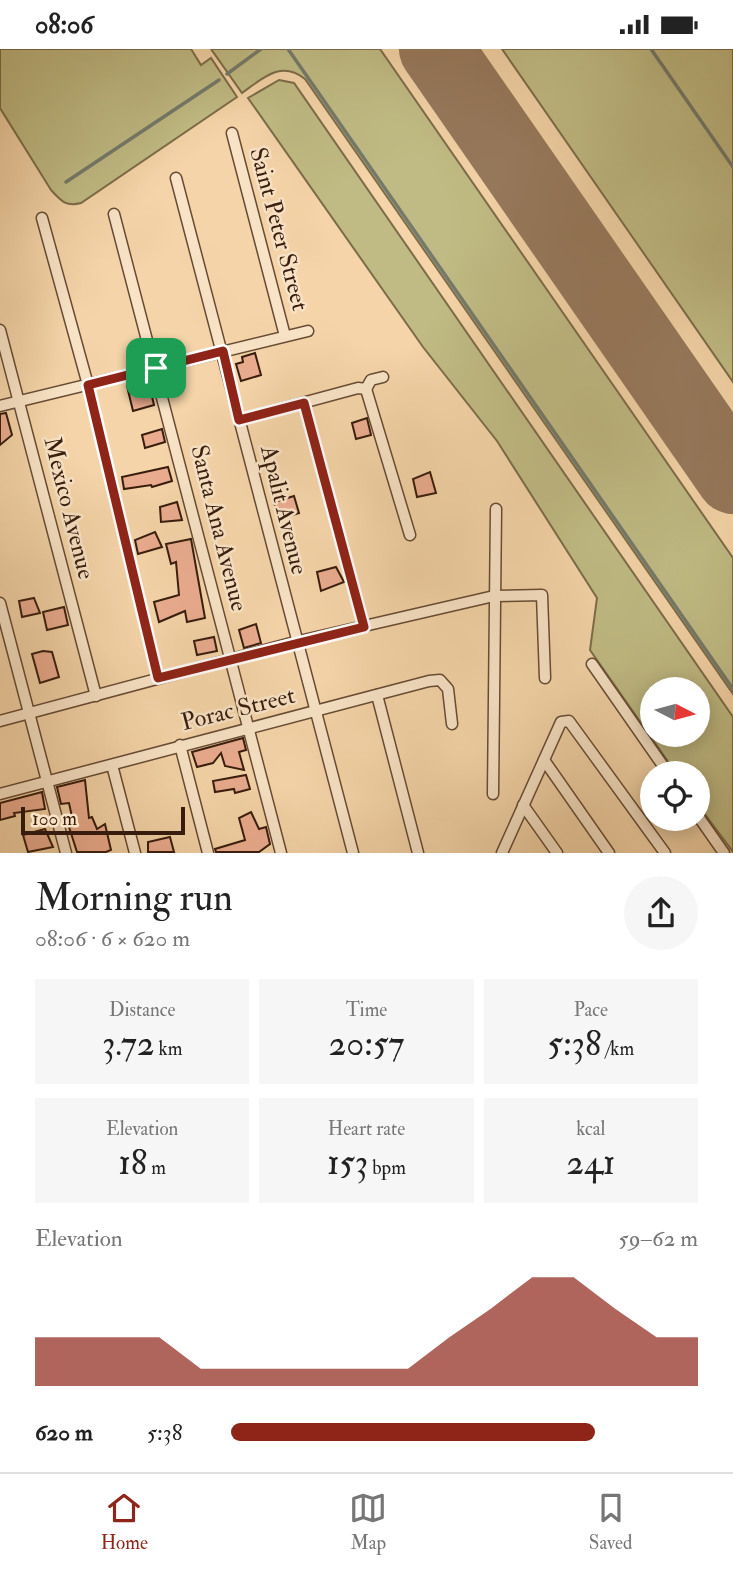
<!DOCTYPE html>
<html lang="en">
<head>
<meta charset="utf-8">
<style>
  :root { --surface:#fff; --page:#f6f6f6; --text:#222; --muted:#767676; --line:#e0e0e0; --accent:#8f2418 }
  body { margin:0; font-family:"IM FELL Double Pica",serif; background:var(--page); color:var(--text); height:100vh; display:flex; flex-direction:column; font-size:26px; white-space:nowrap }
  * { box-sizing:border-box; margin:0 }
  p { font-size:23px; color:var(--muted) }
  .icon { flex:none; width:38px; height:38px; fill:none; stroke:currentColor; stroke-width:2; stroke-linecap:round; stroke-linejoin:round }
  .map { position:relative; height:804px; overflow:hidden }
  .drawer { display:flex; flex-direction:column; background:var(--surface); flex:1 }
  .drawer>* { flex:none }
  .needle { width:46px; rotate:96deg }
  .buttons { position:absolute; left:640px; top:628px; display:grid; gap:14px }
  .buttons a { display:grid; place-items:center; width:70px; height:70px; border-radius:50%; background:var(--surface); box-shadow:0 4px 18px #0003; font-size:35px }
  .scale { position:absolute; left:21px; bottom:18px; width:164px; box-sizing:border-box; padding-left:7px; border:4px solid #381d0e; border-top:0; font-size:19px; line-height:24px; white-space:nowrap; color:#381d0e; -webkit-text-stroke:5px #f8e3c6; paint-order:stroke }
  .pin { position:absolute; display:grid; place-items:center; width:60px; height:60px; color:#fff; margin:-30px; border-radius:14px; box-shadow:0 4px 10px #0006 }
  .round { display:grid; place-items:center; flex:none; width:74px; height:74px; border-radius:37px; background:var(--page) }
  .head { display:flex; align-items:center; justify-content:space-between; height:119px; padding:0 35px }
  h1 { font-size:38px; font-weight:600; line-height:52px }
  .stats { display:grid; grid-template-columns:repeat(3,1fr); gap:10px; height:119px; padding:7px 35px }
  .stats div { display:grid; align-content:center; border-radius:0px; background:var(--page); text-align:center }
  .stats b { font-size:35px; font-weight:600 }
  .stats small { font-size:19px; font-weight:400 }
  .stats p { font-size:19px }
  .chart { height:196px; padding:14px 35px }
  .chart p { display:flex; justify-content:space-between }
  .chart svg { width:100%; height:126px; margin-top:7px; fill:var(--accent); opacity:.7 }
  ul { padding:0 35px; list-style:none; font-size:23px }
  li { display:grid; grid-template-columns:112px 84px 1fr; align-items:center; height:52px }
  li i { height:18px; border-radius:9px; background:var(--accent) }
  .status { display:flex; justify-content:space-between; align-items:center; height:49px; padding:0 35px; background:var(--surface); direction:ltr }
  .status svg { height:19px; fill:currentColor }
  .menu { display:flex; justify-content:space-around; align-items:center; height:98px; border-top:2px solid var(--line); background:var(--surface); font-size:19px; color:var(--muted) }
  .menu a { display:grid; justify-items:center; gap:4px }
  .menu .current { color:var(--accent) }
  .map>svg:first-child { display:block }
  .green { fill:#c0bb84; stroke:#7c6c49; stroke-width:2; fill-rule:evenodd }
  .lines { fill:none; stroke-linecap:round; stroke-linejoin:round }
  .stream { stroke:#747a6c; stroke-width:3.5 }
  .runway { stroke:#96785b; stroke-width:74 }
  .building { fill:#eaac8f; stroke:#381d0e; stroke-width:2 }
  .minor-casing { stroke:#674b34; stroke-width:13 }
  .minor { stroke:#f8e3c6; stroke-width:10 }
  .route-casing { stroke:#fff; stroke-width:14 }
  .route { stroke:#8f2418; stroke-width:9 }
  .labels { text-anchor:middle; dominant-baseline:central; stroke-width:5; stroke-linejoin:round; paint-order:stroke }
  .street-label { font-size:24px; fill:#381d0e; stroke:#f8e3c6 }
</style>
</head>
<body>
<div class="status"><b>08:06</b><svg viewBox="0 0 49 12"><path d="M0 12V9h3v3zM5 12V6h3v6zM10 12V3h3v9zM15 12V0h3v12zM26 1h20v11H26zM47 4h2v5h-2z"/></svg></div>
<div class="map">
<svg width="733" height="804" viewBox="0 0 733 804">
  <rect width="100%" height="100%" fill="#f4d4a8"/>
  <filter id="stains"><feTurbulence type="fractalNoise" baseFrequency=".00286" numOctaves="4"/><feColorMatrix values="0 0 0 0 .2 0 0 0 0 .09 0 0 0 0 .02 0 0 0 .5 -.17"/></filter>
  <radialGradient id="worn" r=".72"><stop offset=".6" stop-color="#630" stop-opacity="0"/><stop offset="1" stop-color="#630" stop-opacity=".3"/></radialGradient>
  <!-- green -->
  <g class="green">
    <path d="M 0,0 L 191,0 L 201,16 L 211,9 L 237,48 L 81,154 C 66,158 61,152 51,141 L 0,59 Z"/>
    <path d="M 211,0 L 380,0 L 733,509 L 733,645 L 305,30 C 281,11 263,29 242,44 Z"/>
    <path d="M 502,0 L 733,0 L 733,333 Z"/>
    <path d="M 279,31 L 294,34 L 733,668 L 733,803 L 698,756 L 698,724 L 676,724 L 590,601 L 597,549 L 497,392 L 423,298 L 248,49 ZM 698,640 L 698,686 L 653,686 L 653,640 Z"/>
  </g>
  <g class="lines">
    <!-- stream -->
    <g class="stream">
      <path d="M 288,0 L 733,640"/>
      <path d="M 651,0 L 733,118"/>
      <path d="M 227,25 L 261,0"/>
      <path d="M 66,133 L 219,31"/>
    </g>
    <!-- runway -->
    <path class="runway" d="M 436,0 L 733,428"/>
  </g>
  <!-- building -->
  <g class="building">
    <path d="M 255,304 L 261,326 L 241,332 L 236,315 L 243,313 L 242,308 Z"/>
    <path d="M 148,331 L 154,356 L 133,362 L 127,337 Z"/>
    <path d="M 6,364 L 12,386 L 0,396 L 0,365 Z"/>
    <path d="M 367,369 L 371,386 L 356,390 L 352,374 Z"/>
    <path d="M 162,380 L 165,393 L 145,399 L 142,386 Z"/>
    <path d="M 168,418 L 172,432 L 152,438 L 151,436 L 124,440 L 122,428 Z"/>
    <path d="M 430,423 L 436,444 L 417,448 L 413,430 Z"/>
    <path d="M 294,447 L 299,464 L 279,470 L 274,453 Z"/>
    <path d="M 177,453 L 182,471 L 161,473 L 160,458 Z"/>
    <path d="M 155,483 L 162,498 L 138,505 L 135,491 Z"/>
    <path d="M 191,490 L 205,569 L 187,573 L 185,562 L 159,573 L 154,553 L 179,546 L 176,513 L 171,515 L 166,495 Z"/>
    <path d="M 336,518 L 344,533 L 321,542 L 317,523 Z"/>
    <path d="M 34,549 L 40,564 L 22,568 L 19,552 Z"/>
    <path d="M 64,558 L 68,576 L 47,581 L 43,563 Z"/>
    <path d="M 256,575 L 261,594 L 244,599 L 239,581 Z"/>
    <path d="M 214,588 L 217,602 L 197,606 L 194,592 Z"/>
    <path d="M 43,602 L 52,603 L 59,628 L 40,634 L 32,605 Z"/>
    <path d="M 243,689 L 246,701 L 239,703 L 244,721 L 225,717 L 221,704 L 213,714 L 197,718 L 192,703 Z"/>
    <path d="M 246,726 L 250,740 L 235,744 L 234,740 L 215,743 L 213,732 Z"/>
    <path d="M 85,731 L 89,769 L 92,768 L 97,780 L 105,775 L 111,801 L 106,803 L 77,803 L 69,778 L 74,777 L 69,754 L 61,755 L 57,738 Z"/>
    <path d="M 42,743 L 45,760 L 14,764 L 15,767 L 0,771 L 0,754 Z"/>
    <path d="M 251,763 L 259,780 L 266,778 L 270,795 L 259,803 L 216,803 L 215,800 L 245,791 L 239,769 Z"/>
    <path d="M 45,780 L 53,798 L 28,803 L 23,786 Z"/>
    <path d="M 170,788 L 174,803 L 148,803 L 148,793 Z"/>
  </g>
  <g class="lines">
    <defs>
      <g id="minor">
        <path d="M 232,84 L 285,287"/>
        <path d="M 176,129 L 353,804"/>
        <path d="M 114,165 L 281,804"/>
        <path d="M 42,169 L 88,336 L 158,629"/>
        <path d="M 0,281 L 96,647"/>
        <path d="M 366,340 L 410,486"/>
        <path d="M 366,340 L 371,331 L 383,328"/>
        <path d="M 304,354 L 364,578"/>
        <path d="M 0,357 L 308,282"/>
        <path d="M 239,371 L 358,339 L 366,340"/>
        <path d="M 0,554 L 66,804"/>
        <path d="M 592,615 L 668,724"/>
        <path d="M 377,646 L 418,804"/>
        <path d="M 0,672 L 295,593 L 494,547 L 542,546 L 545,629"/>
        <path d="M 180,696 L 208,804"/>
        <path d="M 544,711 L 609,804"/>
        <path d="M 112,716 L 135,804"/>
        <path d="M 0,745 L 429,632 L 440,631 L 448,640 L 452,675"/>
        <path d="M 493,745 L 496,460"/>
        <path d="M 523,756 L 557,804"/>
        <path d="M 698,767 L 724,804"/>
        <path d="M 502,804 L 561,673 L 569,672 L 665,804"/>
      </g>
    </defs>
    <!-- minor casing -->
    <use href="#minor" class="minor-casing"/>
    <!-- minor -->
    <use href="#minor" class="minor"/>
  </g>
  <g class="lines">
    <defs>
      <path id="route" d="M 223,302 L 239,371 L 304,354 L 364,578 L 158,629 L 88,336 Z"/>
    </defs>
    <!-- route casing -->
    <use href="#route" class="route-casing"/>
    <!-- route -->
    <use href="#route" class="route"/>
  </g>
  <g class="labels">
    <!-- street labels -->
    <g class="street-label">
      <text transform="translate(279 180) rotate(75)">Saint Peter Street</text>
      <text transform="translate(69 459) rotate(76)">Mexico Avenue</text>
      <text transform="translate(284 461) rotate(76)">Apalit Avenue</text>
      <text transform="translate(219 479) rotate(76)">Santa Ana Avenue</text>
      <text transform="translate(238 660) rotate(-14)">Porac Street</text>
    </g>
  </g>
  <rect width="100%" height="100%" filter="url(#stains)"/>
  <rect width="100%" height="100%" fill="url(#worn)"/>
</svg>
<div class="buttons">
<a><svg class="needle" viewBox="-14 -14 28 28"><path d="M0-13l5 13h-10z" fill="#e53935"/><path d="M0 13l5-13h-10z" fill="#767676"/></svg></a>
<a><svg class="icon" aria-label="locate" viewBox="0 0 24 24"><circle cx="12" cy="12" r="6"/><path d="M12 2v4M12 18v4M2 12h4M18 12h4"/></svg></a>
</div>
<div class="scale">100 m</div>
<div class="pin" style="left:156px;top:319px;background:#1e9e55"><svg class="icon" aria-label="arrive" viewBox="0 0 24 24"><path d="M6 21V4h12l-3 4 3 4H6"/></svg></div>
</div>
<section class="drawer">
<div class="head"><div><h1>Morning run</h1><p>08:06 · 6 × 620 m</p></div><a class="round"><svg class="icon" aria-label="share" viewBox="0 0 24 24"><path d="M12 15V3M7 8l5-5 5 5M5 13v7h14v-7"/></svg></a></div>
<div class="stats">
<div><p>Distance</p><b>3.72<small> km</small></b></div>
<div><p>Time</p><b>20:57</b></div>
<div><p>Pace</p><b>5:38<small> /km</small></b></div>
</div>
<div class="stats">
<div><p>Elevation</p><b>18<small> m</small></b></div>
<div><p>Heart rate</p><b>153<small> bpm</small></b></div>
<div><p>kcal</p><b>241</b></div>
</div>
<div class="chart"><p><span>Elevation</span>59–62 m</p>
<svg viewBox="0 0 160 44" preserveAspectRatio="none"><path d="M0 44V27L10 27L20 27L30 27L40 38L50 38L60 38L70 38L80 38L90 38L100 27L110 17L120 6L130 6L140 17L150 27L160 27V44z"/></svg>
</div>
<ul>
<li><b>620 m</b>5:38<i style="width:78%"></i></li>
</ul>
</section>
<nav class="menu">
<a class="current"><svg class="icon" aria-label="home" viewBox="0 0 24 24"><path d="M3 11l9-7 9 7M6 9v11h12V9"/></svg>Home</a>
<a><svg class="icon" aria-label="map" viewBox="0 0 24 24"><path d="M3 6l6-2 6 2 6-2v14l-6 2-6-2-6 2zM9 4v14M15 6v14"/></svg>Map</a>
<a><svg class="icon" aria-label="saved" viewBox="0 0 24 24"><path d="M7 4h10v16l-5-4-5 4z"/></svg>Saved</a>
</nav>
</body>
</html>
